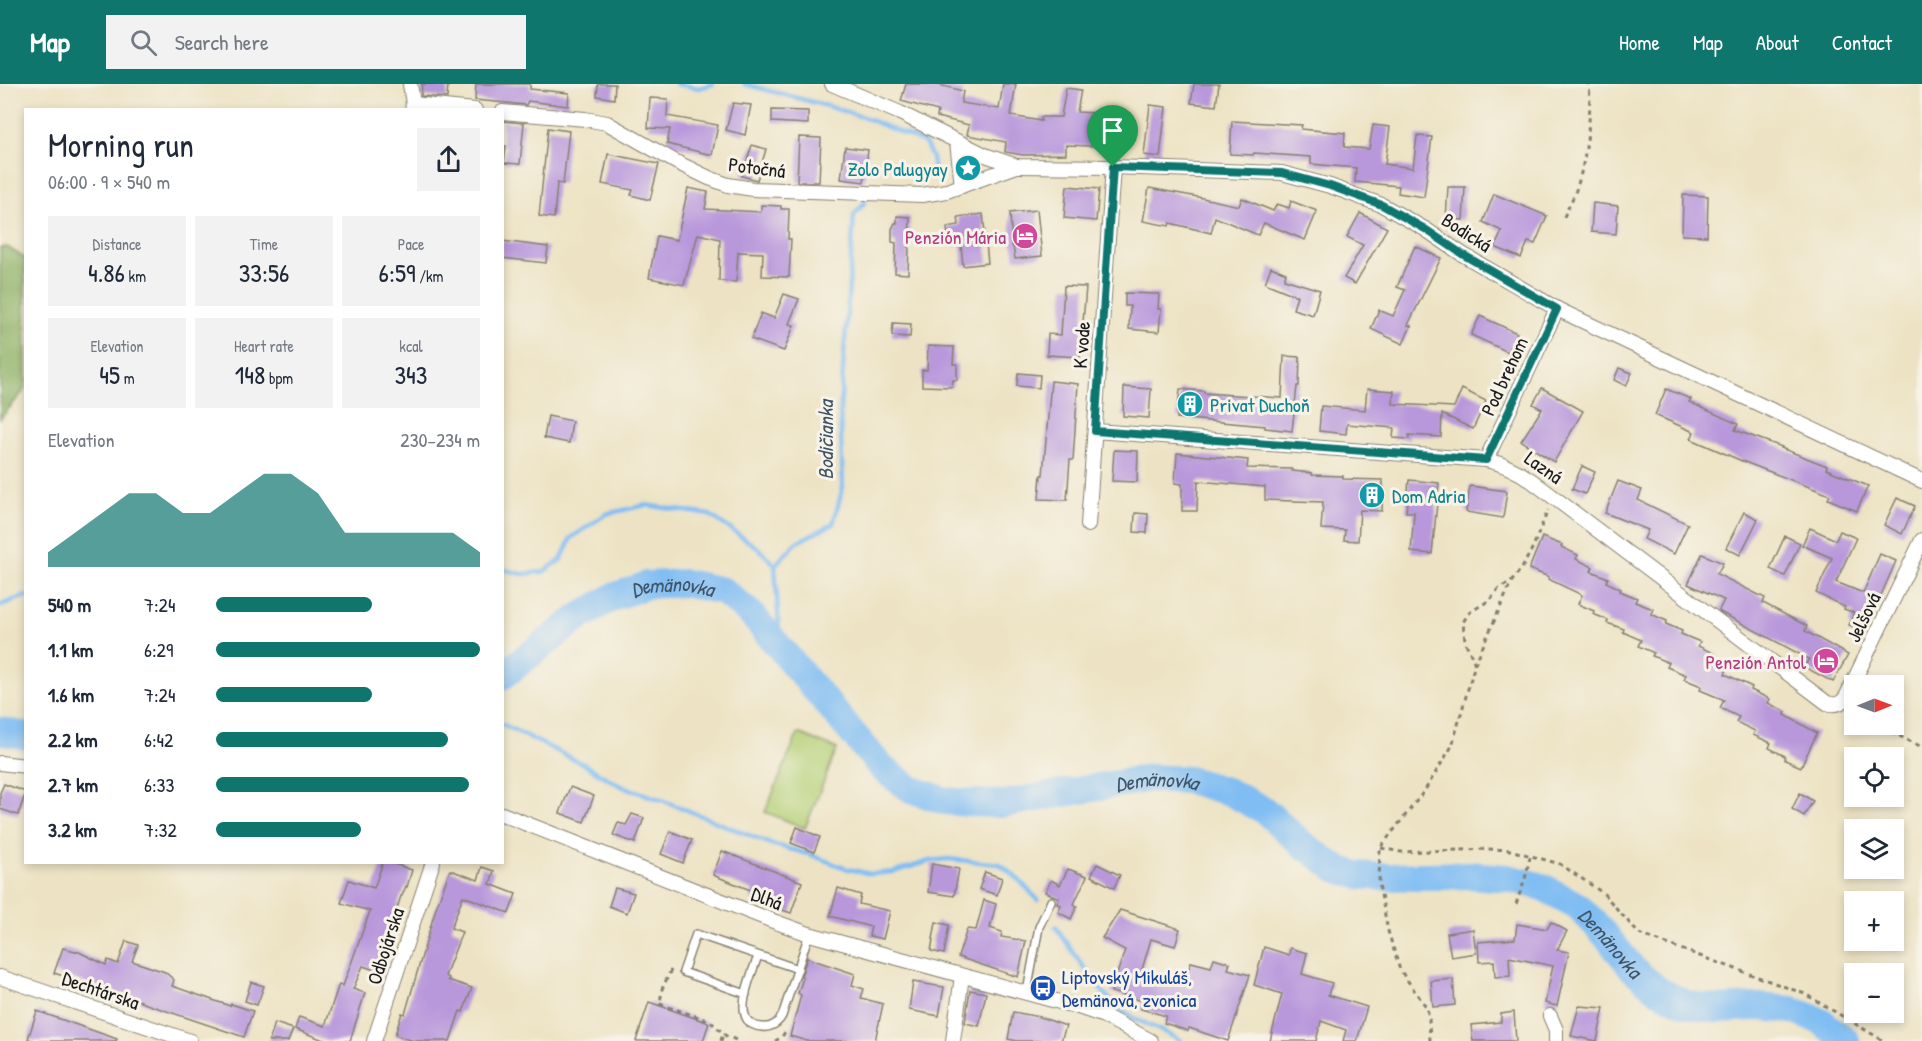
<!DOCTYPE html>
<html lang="en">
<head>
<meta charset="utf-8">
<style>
  :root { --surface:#fff; --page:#f2f2f3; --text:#1f2937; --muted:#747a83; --accent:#0f766e }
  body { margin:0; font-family:"Patrick Hand",sans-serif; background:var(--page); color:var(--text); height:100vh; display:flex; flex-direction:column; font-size:22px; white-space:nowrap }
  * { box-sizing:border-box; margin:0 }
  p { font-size:20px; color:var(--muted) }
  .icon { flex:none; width:33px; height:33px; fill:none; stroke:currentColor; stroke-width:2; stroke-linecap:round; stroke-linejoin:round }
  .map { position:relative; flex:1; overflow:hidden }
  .drawer { position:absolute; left:24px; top:24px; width:480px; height:756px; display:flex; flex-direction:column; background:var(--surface); border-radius:0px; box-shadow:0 3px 9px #0003 }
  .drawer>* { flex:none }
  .needle { width:39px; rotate:89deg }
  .fabs { position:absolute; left:1844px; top:591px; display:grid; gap:12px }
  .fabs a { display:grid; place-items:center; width:60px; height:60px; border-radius:0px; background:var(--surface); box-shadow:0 3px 9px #0003; font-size:30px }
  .pin { position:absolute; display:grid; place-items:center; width:51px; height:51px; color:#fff; margin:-62px -26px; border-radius:50% 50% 50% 0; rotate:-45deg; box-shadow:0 0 6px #0007 }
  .pin .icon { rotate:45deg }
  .round { display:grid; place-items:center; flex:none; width:63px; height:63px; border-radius:0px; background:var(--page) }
  .head { display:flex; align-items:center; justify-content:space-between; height:102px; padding:0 24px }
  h1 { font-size:33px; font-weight:600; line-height:45px }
  .figures { display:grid; grid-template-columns:repeat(3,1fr); gap:9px; height:102px; padding:6px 24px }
  .figures div { display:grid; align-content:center; border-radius:0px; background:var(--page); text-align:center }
  .figures b { font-size:26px; font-weight:600 }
  .figures small { font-size:16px; font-weight:400 }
  .figures p { font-size:16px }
  .chart { height:168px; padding:12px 24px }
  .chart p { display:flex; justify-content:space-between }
  .chart svg { width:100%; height:108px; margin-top:6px; fill:var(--accent); opacity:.7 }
  ul { padding:0 24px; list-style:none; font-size:20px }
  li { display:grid; grid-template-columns:96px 72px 1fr; align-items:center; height:45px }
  li i { height:15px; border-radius:8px; background:var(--accent) }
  header { display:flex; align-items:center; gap:36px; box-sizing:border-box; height:84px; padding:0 30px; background:var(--accent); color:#fff }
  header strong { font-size:28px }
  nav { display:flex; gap:33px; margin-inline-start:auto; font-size:21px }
  .search { width:420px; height:54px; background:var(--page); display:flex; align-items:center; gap:15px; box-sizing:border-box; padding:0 21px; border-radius:0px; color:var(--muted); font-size:22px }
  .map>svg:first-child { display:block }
  .green { fill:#b4d076; stroke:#687649; stroke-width:1.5 }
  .forest { fill:#8fb267; stroke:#566742; stroke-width:1.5 }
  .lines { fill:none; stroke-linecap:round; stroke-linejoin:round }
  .stream { stroke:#80bdf3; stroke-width:4.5 }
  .river { stroke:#80bdf3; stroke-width:28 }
  .building { fill:#b897db }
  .service-casing { stroke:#848070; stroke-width:10 }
  .minor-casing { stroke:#848070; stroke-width:16 }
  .path { stroke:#848070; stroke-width:3; stroke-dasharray:4.5 4.5; stroke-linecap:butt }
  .service { stroke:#fff; stroke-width:7 }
  .minor { stroke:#fff; stroke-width:14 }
  .route-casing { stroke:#fff; stroke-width:12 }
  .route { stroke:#0f766e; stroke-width:8 }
  .labels { text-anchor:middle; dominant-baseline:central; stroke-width:6; stroke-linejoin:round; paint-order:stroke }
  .street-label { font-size:20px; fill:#1c1c1c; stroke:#f7f3e8 }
  .culture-label { font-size:20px; fill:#0d838f; stroke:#f7f3e8; text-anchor:start }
  .hotel-label { font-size:20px; fill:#b23c85; stroke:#f7f3e8; text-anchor:end }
  .transit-label { font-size:20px; fill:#164399; stroke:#f7f3e8; text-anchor:start }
  .water-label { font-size:21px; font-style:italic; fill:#3f5467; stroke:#f7f3e8 }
</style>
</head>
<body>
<header>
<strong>Map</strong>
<div class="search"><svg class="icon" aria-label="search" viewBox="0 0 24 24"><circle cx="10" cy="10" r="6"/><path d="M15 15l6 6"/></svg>Search here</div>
<nav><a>Home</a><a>Map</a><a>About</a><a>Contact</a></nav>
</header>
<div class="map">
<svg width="1922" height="957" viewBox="0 0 1922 957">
  <rect width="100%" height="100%" fill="#f7f3e8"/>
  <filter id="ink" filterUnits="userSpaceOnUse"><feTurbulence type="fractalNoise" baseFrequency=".0167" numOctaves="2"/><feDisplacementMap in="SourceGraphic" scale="12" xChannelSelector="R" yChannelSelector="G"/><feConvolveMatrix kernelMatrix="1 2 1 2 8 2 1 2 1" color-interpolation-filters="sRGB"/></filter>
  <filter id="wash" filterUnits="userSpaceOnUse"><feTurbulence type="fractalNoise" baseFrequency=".008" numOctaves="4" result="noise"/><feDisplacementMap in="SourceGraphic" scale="24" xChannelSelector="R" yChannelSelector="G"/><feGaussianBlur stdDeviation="1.35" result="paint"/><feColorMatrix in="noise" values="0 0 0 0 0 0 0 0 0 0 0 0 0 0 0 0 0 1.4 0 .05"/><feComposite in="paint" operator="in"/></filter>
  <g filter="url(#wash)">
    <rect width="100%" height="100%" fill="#ede3c4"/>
    <!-- green -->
    <path class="green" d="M 798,649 L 837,665 L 805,744 L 765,728 Z"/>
    <!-- forest -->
    <path class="forest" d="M 7,163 L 25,174 L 26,300 L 23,308 L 0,335 L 0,164 Z"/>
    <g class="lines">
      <!-- stream -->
      <g class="stream">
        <path d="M 676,0 L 699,4 L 713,0"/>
        <path d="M 744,0 L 820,20 L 863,33 L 925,59 L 932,74 L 935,92"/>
        <path d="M 502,485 L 522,490 L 543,488 L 561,476 L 571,454 L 606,430 L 646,421 L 710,431 L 758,464 L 775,481"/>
        <path d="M 0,521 L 26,512"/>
        <path d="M 780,564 L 775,481 L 797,458 L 833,440 L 843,403 L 840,327 L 854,131 L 865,118"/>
        <path d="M 502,640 L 583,680 L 621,702 L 662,716 L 771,760 L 808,770 L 848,785 L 871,790 L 894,788 L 930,777 L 948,775 L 1000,780 L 1017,794 L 1038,816"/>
        <path d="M 1056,843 C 1073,867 1094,902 1116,921 C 1134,938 1160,944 1181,957"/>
      </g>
      <!-- river -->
      <g class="river">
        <path id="s1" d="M 502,592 L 578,534 L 613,513 L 647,501 L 685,499 L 723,507 L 752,531 L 883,685 L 911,705 L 945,717 L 970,719 L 1002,720 L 1150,694 L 1189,696 L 1229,708 L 1264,726 L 1302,760 L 1336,784 L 1357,791 L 1389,793 L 1469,791 L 1508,794 L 1543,803 L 1578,822 L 1607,853 L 1634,886 L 1658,906 L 1687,920 L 1715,925 L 1758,923 L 1792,926 L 1821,937 L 1846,957"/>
        <path d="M 0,647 L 26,652"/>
      </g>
    </g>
    <g id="blocks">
      <!-- building -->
      <g class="building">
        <path d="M 422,0 L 448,0 L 447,14 L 421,12 Z"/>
        <path d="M 476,0 L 530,0 L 530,5 L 569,9 L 568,22 L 528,17 L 526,21 L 475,16 Z"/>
        <path d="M 598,0 L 615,0 L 614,15 L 597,12 Z"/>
        <path d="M 906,0 L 935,0 L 963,7 L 961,19 L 999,25 L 1003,0 L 1016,0 L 1011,32 L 1041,37 L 1041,33 L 1061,33 L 1066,4 L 1081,6 L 1077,28 L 1117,30 L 1116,63 L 1066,61 L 1066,70 L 1023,71 L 1005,68 L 1006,58 L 967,51 L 969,41 L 937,33 L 938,27 L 901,17 Z"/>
        <path d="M 1194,0 L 1219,0 L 1216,22 L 1191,19 Z"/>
        <path d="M 650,14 L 668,15 L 667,32 L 718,41 L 712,71 L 667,60 L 670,45 L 648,44 Z"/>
        <path d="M 733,19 L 751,21 L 745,51 L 726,46 Z"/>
        <path d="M 1150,21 L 1166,23 L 1160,73 L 1144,71 Z"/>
        <path d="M 772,26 L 808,27 L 808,40 L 772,38 Z"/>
        <path d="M 502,37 L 524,39 L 520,80 L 504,79 L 506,62 L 502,62 Z"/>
        <path d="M 1232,37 L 1302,41 L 1301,45 L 1345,49 L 1344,63 L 1369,65 L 1373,41 L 1390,43 L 1385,80 L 1413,84 L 1417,52 L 1432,53 L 1424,113 L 1398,109 L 1399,102 L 1355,98 L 1356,84 L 1311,80 L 1311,73 L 1254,69 L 1253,71 L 1230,70 Z"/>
        <path d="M 548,44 L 569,47 L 563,100 L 557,99 L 554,134 L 539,132 Z"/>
        <path d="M 799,53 L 821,54 L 819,98 L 797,98 Z"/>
        <path d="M 752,61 L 766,65 L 757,96 L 742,92 Z"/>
        <path d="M 845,63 L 868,66 L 864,98 L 841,95 Z"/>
        <path d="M 608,70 L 659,80 L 650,116 L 631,111 L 633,106 L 602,100 Z"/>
        <path d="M 1067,102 L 1099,105 L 1096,137 L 1064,134 Z"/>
        <path d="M 1448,103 L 1465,103 L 1463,136 L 1446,135 Z"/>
        <path d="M 688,104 L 708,108 L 705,125 L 761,128 L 761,121 L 781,122 L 781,125 L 789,125 L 788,155 L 791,155 L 789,193 L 762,192 L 763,169 L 738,168 L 736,198 L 719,197 L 720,155 L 698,150 L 684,201 L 649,194 L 657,152 L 677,156 Z"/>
        <path d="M 1149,104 L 1198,113 L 1239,122 L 1242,114 L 1273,127 L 1277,120 L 1289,124 L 1291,117 L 1317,127 L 1305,156 L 1264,139 L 1258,151 L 1215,133 L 1211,149 L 1170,139 L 1169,142 L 1143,137 Z"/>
        <path d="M 1494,110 L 1547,132 L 1535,160 L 1528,158 L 1521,174 L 1495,163 L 1502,147 L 1483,138 Z"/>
        <path d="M 1683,111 L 1708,112 L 1707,152 L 1682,151 Z"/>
        <path d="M 1593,119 L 1618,122 L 1616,150 L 1591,148 Z"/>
        <path d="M 1037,126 L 1042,172 L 1015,175 L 1013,162 L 1012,162 L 1010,129 Z"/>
        <path d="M 1360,129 L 1387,144 L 1355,200 L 1344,194 L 1363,161 L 1347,153 Z"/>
        <path d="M 983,130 L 988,179 L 963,182 L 961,161 L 949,162 L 947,143 L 959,141 L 958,133 Z"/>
        <path d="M 897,132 L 910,133 L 908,190 L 895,189 L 896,159 L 892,158 L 892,145 L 895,139 L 897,139 Z"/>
        <path d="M 502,157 L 548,163 L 546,179 L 502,174 Z"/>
        <path d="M 1415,162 L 1441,174 L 1408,241 L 1411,242 L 1403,260 L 1371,245 L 1379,226 L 1393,232 L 1405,206 L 1397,203 Z"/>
        <path d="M 1271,183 L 1286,189 L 1284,195 L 1320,206 L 1313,231 L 1293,225 L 1297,212 L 1265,199 Z"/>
        <path d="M 1064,202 L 1086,203 L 1080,273 L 1047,271 L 1048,250 L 1061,251 Z"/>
        <path d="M 1125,209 L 1159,210 L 1158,225 L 1161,225 L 1159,248 L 1129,245 L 1130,222 L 1125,222 Z"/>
        <path d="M 784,210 L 799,215 L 789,240 L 794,241 L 784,267 L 751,255 L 761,229 L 774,234 Z"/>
        <path d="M 1480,232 L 1517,249 L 1508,268 L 1471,251 Z"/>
        <path d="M 893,239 L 911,240 L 910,253 L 892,252 Z"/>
        <path d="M 928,262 L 954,263 L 953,280 L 957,280 L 957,296 L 953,296 L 952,303 L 922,302 L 922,286 L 927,286 Z"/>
        <path d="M 1284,272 L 1300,273 L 1299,302 L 1297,302 L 1292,347 L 1265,344 L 1265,342 L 1177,334 L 1180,305 L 1204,307 L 1204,309 L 1282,314 Z"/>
        <path d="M 1619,284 L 1632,289 L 1626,302 L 1614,296 Z"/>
        <path d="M 1018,289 L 1040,291 L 1039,304 L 1017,302 Z"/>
        <path d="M 1051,297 L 1078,300 L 1073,376 L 1070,376 L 1067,416 L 1039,415 L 1041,391 L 1043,391 Z"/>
        <path d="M 1124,303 L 1151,305 L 1149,334 L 1123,332 Z"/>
        <path d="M 1542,304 L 1583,327 L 1554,378 L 1521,357 L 1542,325 L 1533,320 Z"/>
        <path d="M 1367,305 L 1394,307 L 1393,320 L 1454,323 L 1462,305 L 1486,317 L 1473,345 L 1442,330 L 1441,353 L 1409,351 L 1409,355 L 1393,354 L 1394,344 L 1347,340 L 1346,350 L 1319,347 L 1321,322 L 1365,326 Z"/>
        <path d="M 1666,305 L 1691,315 L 1689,318 L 1738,340 L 1735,346 L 1782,363 L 1781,364 L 1827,382 L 1826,385 L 1868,402 L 1857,427 L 1828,415 L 1830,411 L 1742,377 L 1691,355 L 1694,348 L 1655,331 Z"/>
        <path d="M 548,332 L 572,337 L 569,359 L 544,354 Z"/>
        <path d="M 1114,366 L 1138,367 L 1137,398 L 1112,397 Z"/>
        <path d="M 1177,369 L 1248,376 L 1247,384 L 1292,385 L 1292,387 L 1312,389 L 1312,391 L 1343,392 L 1343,395 L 1383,396 L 1382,427 L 1360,426 L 1358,457 L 1344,456 L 1345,446 L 1321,445 L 1323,418 L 1265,416 L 1265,403 L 1198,397 L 1197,427 L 1182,427 L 1182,400 L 1175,399 Z"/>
        <path d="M 1582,382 L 1595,388 L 1585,410 L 1572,405 Z"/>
        <path d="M 1409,396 L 1439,399 L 1432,470 L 1411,468 L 1414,428 L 1406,428 Z"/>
        <path d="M 1618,397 L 1642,406 L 1638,416 L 1688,440 L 1674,470 L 1644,455 L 1648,446 L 1605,429 Z"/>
        <path d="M 1470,402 L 1507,407 L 1503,434 L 1466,428 Z"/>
        <path d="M 1897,414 L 1915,422 L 1902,450 L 1884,441 Z"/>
        <path d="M 1744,428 L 1758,435 L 1740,471 L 1726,464 Z"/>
        <path d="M 1135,429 L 1148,430 L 1147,449 L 1134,448 Z"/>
        <path d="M 1810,444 L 1836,456 L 1840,447 L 1856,454 L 1836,498 L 1863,509 L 1880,470 L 1896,477 L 1865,548 L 1849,541 L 1854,529 L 1844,525 L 1845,523 L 1816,509 L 1832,474 L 1802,461 Z"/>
        <path d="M 1785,452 L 1800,459 L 1785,492 L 1770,485 Z"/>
        <path d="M 1542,453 L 1562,461 L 1561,463 L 1578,471 L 1576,475 L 1593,483 L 1591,487 L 1608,494 L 1606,498 L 1621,505 L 1620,507 L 1637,514 L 1635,518 L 1653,525 L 1651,530 L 1667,537 L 1666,540 L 1682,547 L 1681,550 L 1700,558 L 1698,562 L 1715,570 L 1713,574 L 1729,581 L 1725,590 L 1752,603 L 1751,606 L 1770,615 L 1768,619 L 1786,628 L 1785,631 L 1817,649 L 1801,683 L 1785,676 L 1785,672 L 1769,664 L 1771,659 L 1753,651 L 1755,647 L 1736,638 L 1739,633 L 1720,624 L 1724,616 L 1700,606 L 1701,602 L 1684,595 L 1686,591 L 1667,583 L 1669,579 L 1652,572 L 1654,569 L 1638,562 L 1641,556 L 1623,548 L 1624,545 L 1607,539 L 1608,536 L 1593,530 L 1594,527 L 1578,520 L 1582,511 L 1548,495 L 1549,493 L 1529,485 Z"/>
        <path d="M 1702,470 L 1723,479 L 1717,490 L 1765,514 L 1763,519 L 1807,542 L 1805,547 L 1848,571 L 1833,598 L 1804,583 L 1809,575 L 1720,528 L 1719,526 L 1724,516 L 1688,500 Z"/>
        <path d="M 4,700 L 26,708 L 18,731 L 0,725 L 0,709 Z"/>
        <path d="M 570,703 L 594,712 L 584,738 L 560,729 Z"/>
        <path d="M 1800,709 L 1813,717 L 1804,732 L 1792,725 Z"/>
        <path d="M 632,730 L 644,734 L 635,759 L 613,751 L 618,739 L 626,741 Z"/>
        <path d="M 797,743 L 820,753 L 814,768 L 791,759 Z"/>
        <path d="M 670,747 L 692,756 L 683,779 L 661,770 Z"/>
        <path d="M 722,767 L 802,798 L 791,829 L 751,815 L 753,807 L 713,791 Z"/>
        <path d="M 383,778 L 389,778 L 412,786 L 407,803 L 406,802 L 402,812 L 401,812 L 377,887 L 363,882 L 353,905 L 365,909 L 350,957 L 326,957 L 295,945 L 299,933 L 325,942 L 339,900 L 343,902 L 370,827 L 341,819 L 349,796 L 374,804 Z"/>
        <path d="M 932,780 L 959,785 L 954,812 L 928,808 Z"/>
        <path d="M 1097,780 L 1120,791 L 1114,804 L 1091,792 Z"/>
        <path d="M 482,783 L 494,787 L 490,800 L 516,810 L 509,829 L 463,812 L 451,844 L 462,848 L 445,892 L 449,894 L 448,896 L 472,904 L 463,928 L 460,927 L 450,957 L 413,957 L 395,951 L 402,929 L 405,930 L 436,824 L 450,786 L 478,796 Z"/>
        <path d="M 1068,785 L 1087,792 L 1074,820 L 1077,822 L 1071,835 L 1058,828 L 1061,821 L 1057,820 L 1059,814 L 1045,808 L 1051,796 L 1060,801 Z"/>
        <path d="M 985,788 L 1002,794 L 997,811 L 979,805 Z"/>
        <path d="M 615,804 L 634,809 L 627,829 L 609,822 Z"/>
        <path d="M 838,804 L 861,811 L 859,820 L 890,827 L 883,855 L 869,852 L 871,843 L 830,832 Z"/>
        <path d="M 984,816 L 996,820 L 990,844 L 1002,848 L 1001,853 L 1026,857 L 1018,893 L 958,873 L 967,845 L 976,846 Z"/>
        <path d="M 1120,826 L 1180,845 L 1175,862 L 1151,855 L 1141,889 L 1184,901 L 1191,878 L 1211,883 L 1214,874 L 1230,879 L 1228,885 L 1250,891 L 1228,957 L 1189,944 L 1188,947 L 1164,939 L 1166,932 L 1141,925 L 1143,917 L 1111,908 L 1125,866 L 1102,854 Z"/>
        <path d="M 936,838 L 949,841 L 944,870 L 931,867 Z"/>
        <path d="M 1551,838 L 1567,847 L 1557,866 L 1569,868 L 1557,922 L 1545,919 L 1553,882 L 1509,873 L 1510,892 L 1495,893 L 1494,877 L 1479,878 L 1478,858 L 1515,855 L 1517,840 L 1547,845 Z"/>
        <path d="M 1473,845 L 1476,869 L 1451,873 L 1447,849 Z"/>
        <path d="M 126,857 L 138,861 L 132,877 L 165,888 L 174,896 L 172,902 L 230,922 L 231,920 L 253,927 L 244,953 L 140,918 L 141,917 L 54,889 L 63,864 L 79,868 L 106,881 L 108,876 L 118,880 Z"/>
        <path d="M 1264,863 L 1289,871 L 1290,864 L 1307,869 L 1302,890 L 1332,899 L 1328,911 L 1367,923 L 1357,957 L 1343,957 L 1346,946 L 1321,937 L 1316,957 L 1270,957 L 1282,910 L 1254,901 Z"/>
        <path d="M 807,874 L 855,890 L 852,901 L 864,905 L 861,914 L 883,920 L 875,957 L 807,957 L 790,952 L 801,911 L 798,909 L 803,894 L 801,892 Z"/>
        <path d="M 1453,895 L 1455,921 L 1433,923 L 1431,897 Z"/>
        <path d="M 251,898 L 264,902 L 257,921 L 245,917 Z"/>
        <path d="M 913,898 L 944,903 L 939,932 L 909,926 Z"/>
        <path d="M 970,906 L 986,909 L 979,942 L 965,939 Z"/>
        <path d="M 649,918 L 709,939 L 703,957 L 636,957 Z"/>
        <path d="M 1579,922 L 1604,924 L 1597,957 L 1571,952 Z"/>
        <path d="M 37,927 L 117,955 L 116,957 L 35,957 L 28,955 Z"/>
        <path d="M 1013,928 L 1040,933 L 1066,942 L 1061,957 L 1017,957 L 1008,955 Z"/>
        <path d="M 1514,928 L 1516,957 L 1473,957 L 1471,941 L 1501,938 L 1501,930 Z"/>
        <path d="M 275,939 L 293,945 L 288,957 L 269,957 Z"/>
      </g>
    </g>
  </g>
  <g filter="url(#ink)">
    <use href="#blocks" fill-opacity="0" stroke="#848070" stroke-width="1.5"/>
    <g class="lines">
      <defs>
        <g id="service">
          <path d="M 758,872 C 752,890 727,942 763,943 C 771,944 778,939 782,932 L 809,850"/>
          <path d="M 1027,908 L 1039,843 L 1051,817"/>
          <path d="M 746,910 L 683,888 L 696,850 L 798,885"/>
        </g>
        <g id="minor">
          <path d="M 410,0 L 413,20 L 412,26"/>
          <path d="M 832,0 L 900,29 L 985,71 L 1017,82 L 1113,83 L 1282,89 L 1330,102 L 1368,116 L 1382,121 L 1425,145 L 1462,170 L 1557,225 L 1922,397"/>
          <path d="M 413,20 L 475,26"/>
          <path d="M 502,28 L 585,35 L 607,39 L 676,78 L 709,94 L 728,101 L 753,105 L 922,111 L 947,107 L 1017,82"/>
          <path d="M 957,58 L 962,102"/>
          <path d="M 1095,347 L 1486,376 C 1504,380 1517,386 1532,397 L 1827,619 C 1836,622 1841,620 1846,613 L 1922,456"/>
          <path d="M 1486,376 L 1557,225"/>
          <path d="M 1088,441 L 1113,83"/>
          <path d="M 0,679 L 26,682"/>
          <path d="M 502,730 L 773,837 L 809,850 L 1078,923 L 1104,932 L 1151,957"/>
          <path d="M 0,893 L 190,957"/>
          <path d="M 1550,932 L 1556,946 L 1556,957"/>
          <path d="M 374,957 L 433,778"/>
          <path d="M 953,957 L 962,892"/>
        </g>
      </defs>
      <!-- service casing -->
      <use href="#service" class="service-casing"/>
      <!-- minor casing -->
      <use href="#minor" class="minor-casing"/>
      <!-- path -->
      <g class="path">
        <path d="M 1564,133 C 1568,123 1574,113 1577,103 C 1586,76 1592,29 1589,0"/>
        <path d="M 1475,580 L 1465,557 L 1463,538 L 1470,528 L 1490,516 L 1498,505 L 1511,498"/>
        <path d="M 1875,640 L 1922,663"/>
        <path d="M 1381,764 L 1401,768 L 1489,765 L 1510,766 L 1560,780 L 1603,809 L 1639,850 L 1805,910 L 1884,957"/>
        <path d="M 1516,820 L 1525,795 L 1530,773"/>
        <path d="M 671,886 L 662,905 L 660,920 L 710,937 L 726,952 L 739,957"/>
        <path d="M 721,957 L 723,949"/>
        <path d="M 775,957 L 782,953 L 786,946"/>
        <path d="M 1430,957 L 1429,934 L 1427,924 L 1400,886 L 1388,847 L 1379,800 L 1380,764 L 1425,706 L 1452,662 L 1475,580 L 1512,497 L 1523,482 L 1533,463 L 1548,426"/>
      </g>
      <!-- service -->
      <use href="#service" class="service"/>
      <!-- minor -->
      <use href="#minor" class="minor"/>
    </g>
  </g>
  <g class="lines" filter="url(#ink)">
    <defs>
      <path id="route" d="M 1113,83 L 1282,89 L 1330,102 L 1382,121 L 1425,145 L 1462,170 L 1557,225 L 1486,376 L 1095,347 Z"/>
    </defs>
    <!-- route casing -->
    <use href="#route" class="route-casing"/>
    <!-- route -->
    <use href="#route" class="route"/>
  </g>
  <!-- icons -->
  <defs>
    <symbol id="sight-disc" viewBox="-11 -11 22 22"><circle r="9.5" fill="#0f9aa8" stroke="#f7f3e8"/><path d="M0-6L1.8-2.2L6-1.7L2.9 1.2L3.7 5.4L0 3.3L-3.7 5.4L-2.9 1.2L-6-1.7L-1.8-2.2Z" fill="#fff"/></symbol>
    <symbol id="hotel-disc" viewBox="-11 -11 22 22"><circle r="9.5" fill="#d1479c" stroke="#f7f3e8"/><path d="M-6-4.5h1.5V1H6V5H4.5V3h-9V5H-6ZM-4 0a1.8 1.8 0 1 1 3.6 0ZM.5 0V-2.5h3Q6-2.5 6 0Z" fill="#fff"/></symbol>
    <symbol id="building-disc" viewBox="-11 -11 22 22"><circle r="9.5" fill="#0f9aa8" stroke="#f7f3e8"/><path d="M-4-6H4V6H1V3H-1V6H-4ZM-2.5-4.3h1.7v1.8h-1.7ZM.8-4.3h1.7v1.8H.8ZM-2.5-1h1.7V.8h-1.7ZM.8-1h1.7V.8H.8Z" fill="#fff"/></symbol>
    <symbol id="bus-disc" viewBox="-11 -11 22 22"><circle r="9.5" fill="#1a4fb4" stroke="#f7f3e8"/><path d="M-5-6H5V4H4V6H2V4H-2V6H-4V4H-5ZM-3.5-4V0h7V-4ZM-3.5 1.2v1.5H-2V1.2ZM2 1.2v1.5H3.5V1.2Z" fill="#fff"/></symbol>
  </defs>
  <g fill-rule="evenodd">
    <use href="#sight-disc" x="953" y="69" width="30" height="30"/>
    <use href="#hotel-disc" x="1010" y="137" width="30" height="30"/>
    <use href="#building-disc" x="1175" y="305" width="30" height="30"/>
    <use href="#building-disc" x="1357" y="396" width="30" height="30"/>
    <use href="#hotel-disc" x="1811" y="562" width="30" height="30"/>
    <use href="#bus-disc" x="1028" y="889" width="30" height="30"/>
  </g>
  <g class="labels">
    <!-- street labels -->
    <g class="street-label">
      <text transform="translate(757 83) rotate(7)">Potočná</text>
      <text transform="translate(1467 148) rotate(33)">Bodická</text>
      <text transform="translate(1081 261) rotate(-86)">K vode</text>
      <text transform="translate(1504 292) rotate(-65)">Pod brehom</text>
      <text transform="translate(1544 383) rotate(35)">Lazná</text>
      <text transform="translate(1863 533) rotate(-64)">Jelšová</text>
      <text transform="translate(767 814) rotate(21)">Dlhá</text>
      <text transform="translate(385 862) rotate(-72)">Odbojárska</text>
      <text transform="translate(101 906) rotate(19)">Dechtárska</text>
    </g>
    <!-- culture labels -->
    <g class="culture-label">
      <text x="948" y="84" text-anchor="end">Zolo Palugyay</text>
      <text x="1210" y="320">Privat Duchoň</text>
      <text x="1392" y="411">Dom Adria</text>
    </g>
    <!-- hotel labels -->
    <g class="hotel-label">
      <text x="1006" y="152">Penzión Mária</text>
      <text x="1806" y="577">Penzión Antol</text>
    </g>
    <!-- transit labels -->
    <g class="transit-label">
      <text x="1062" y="892">Liptovský Mikuláš,<tspan x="1062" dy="23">Demänová, zvonica</tspan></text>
    </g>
    <!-- water labels -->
    <g class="water-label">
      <text transform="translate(825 356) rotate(-90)">Bodičianka</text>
      <text stroke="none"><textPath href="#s1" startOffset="198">Demänovka</textPath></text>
      <text stroke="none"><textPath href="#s1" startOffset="774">Demänovka</textPath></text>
      <text stroke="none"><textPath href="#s1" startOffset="1278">Demänovka</textPath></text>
    </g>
  </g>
</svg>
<div class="fabs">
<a><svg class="needle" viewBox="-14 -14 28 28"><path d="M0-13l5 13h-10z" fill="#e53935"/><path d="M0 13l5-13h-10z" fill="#747a83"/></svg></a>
<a><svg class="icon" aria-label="locate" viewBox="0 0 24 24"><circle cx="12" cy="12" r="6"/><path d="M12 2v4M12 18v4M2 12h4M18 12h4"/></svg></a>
<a><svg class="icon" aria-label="layers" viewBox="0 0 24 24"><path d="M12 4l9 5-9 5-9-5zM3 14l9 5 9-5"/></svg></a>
<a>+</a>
<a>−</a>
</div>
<div class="pin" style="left:1113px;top:83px;background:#1e9e55"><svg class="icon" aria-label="arrive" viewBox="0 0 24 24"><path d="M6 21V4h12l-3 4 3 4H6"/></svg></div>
<section class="drawer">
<div class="head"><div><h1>Morning run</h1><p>06:00 · 9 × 540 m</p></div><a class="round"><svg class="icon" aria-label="share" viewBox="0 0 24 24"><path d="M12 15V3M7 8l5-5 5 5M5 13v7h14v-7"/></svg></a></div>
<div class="figures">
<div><p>Distance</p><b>4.86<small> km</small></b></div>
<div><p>Time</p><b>33:56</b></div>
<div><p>Pace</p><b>6:59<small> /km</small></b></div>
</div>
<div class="figures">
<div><p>Elevation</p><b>45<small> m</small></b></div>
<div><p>Heart rate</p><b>148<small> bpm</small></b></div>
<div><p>kcal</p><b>343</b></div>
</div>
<div class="chart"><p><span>Elevation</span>230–234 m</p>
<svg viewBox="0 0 160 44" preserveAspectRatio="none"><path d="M0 44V38L10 30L20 22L30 14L40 14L50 22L60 22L70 14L80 6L90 6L100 14L110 30L120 30L130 30L140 30L150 30L160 38V44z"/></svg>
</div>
<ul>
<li><b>540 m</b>7:24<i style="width:59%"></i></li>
<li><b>1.1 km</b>6:29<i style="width:100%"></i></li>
<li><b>1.6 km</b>7:24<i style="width:59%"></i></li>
<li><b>2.2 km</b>6:42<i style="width:88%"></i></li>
<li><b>2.7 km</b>6:33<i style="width:96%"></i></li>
<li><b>3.2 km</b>7:32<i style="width:55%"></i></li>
</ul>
</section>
</div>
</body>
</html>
